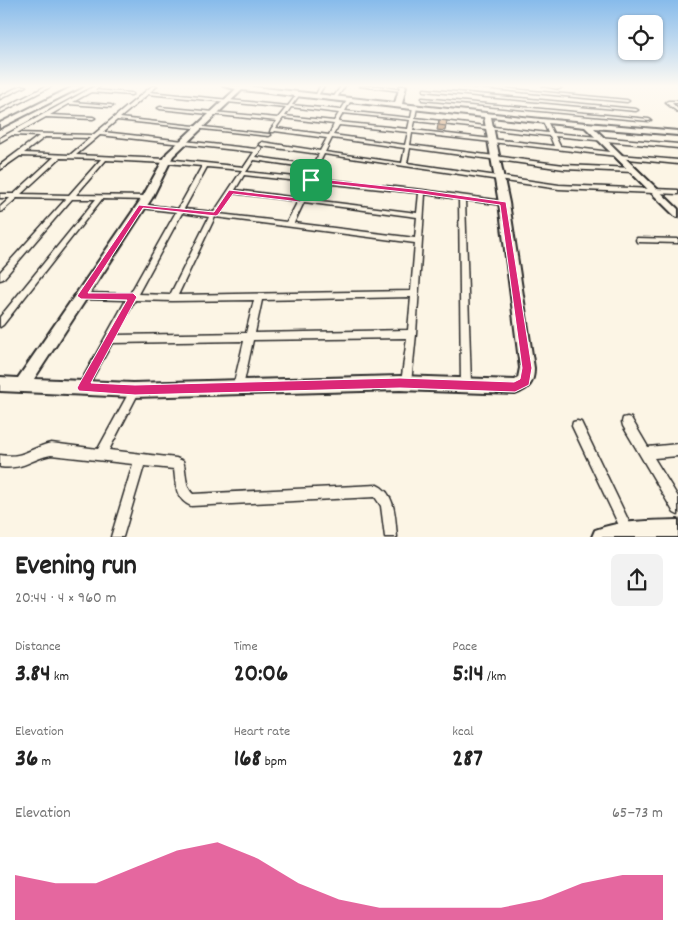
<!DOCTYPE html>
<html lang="en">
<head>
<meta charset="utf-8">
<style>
  :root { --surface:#fff; --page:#f2f2f2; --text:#222; --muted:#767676; --accent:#db2777 }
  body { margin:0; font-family:Dekko,sans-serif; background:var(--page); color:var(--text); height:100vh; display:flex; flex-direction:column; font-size:19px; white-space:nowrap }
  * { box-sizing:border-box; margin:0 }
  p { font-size:16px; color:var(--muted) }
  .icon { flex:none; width:28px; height:28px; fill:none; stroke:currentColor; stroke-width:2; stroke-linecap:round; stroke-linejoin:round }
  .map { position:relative; height:537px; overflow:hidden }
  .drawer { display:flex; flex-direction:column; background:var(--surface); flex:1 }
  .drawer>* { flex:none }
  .fabs { position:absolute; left:618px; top:15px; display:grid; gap:10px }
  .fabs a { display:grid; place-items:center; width:45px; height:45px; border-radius:8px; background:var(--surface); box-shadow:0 1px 4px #0004; font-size:25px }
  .pin { position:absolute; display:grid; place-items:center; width:42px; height:42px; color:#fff; margin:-21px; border-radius:10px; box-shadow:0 2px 8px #0006 }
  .round { display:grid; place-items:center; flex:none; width:52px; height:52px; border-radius:8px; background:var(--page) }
  .headline { display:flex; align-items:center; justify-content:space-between; height:85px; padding:0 15px }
  h1 { font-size:28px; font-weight:700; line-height:38px }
  .stats { display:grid; grid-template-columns:repeat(3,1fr); gap:8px; height:85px; padding:5px 15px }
  .stats div { display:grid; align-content:center }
  .stats b { font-size:25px; font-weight:700 }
  .stats small { font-size:14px; font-weight:400 }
  .stats p { font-size:14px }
  .chart { height:140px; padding:10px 15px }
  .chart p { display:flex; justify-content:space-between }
  .chart svg { width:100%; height:90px; margin-top:5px; fill:var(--accent); opacity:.7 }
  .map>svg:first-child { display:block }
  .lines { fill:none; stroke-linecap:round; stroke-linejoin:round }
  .street-casing { stroke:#2b2b2b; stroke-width:3 }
  .secondary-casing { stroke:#2b2b2b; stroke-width:4 }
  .street { fill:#fcf5e5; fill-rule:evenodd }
  .secondary { fill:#fcf5e5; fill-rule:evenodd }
  .wall { fill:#b89574; stroke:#2b2b2b }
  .building { fill:#d6ad87; stroke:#2b2b2b }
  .route { fill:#db2777; stroke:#fff; fill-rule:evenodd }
</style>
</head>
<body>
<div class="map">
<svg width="678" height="537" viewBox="0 0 678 537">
  <rect width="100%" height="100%" fill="#fcf5e5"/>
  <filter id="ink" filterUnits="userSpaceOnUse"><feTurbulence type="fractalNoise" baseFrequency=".02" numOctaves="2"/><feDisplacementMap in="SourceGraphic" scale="10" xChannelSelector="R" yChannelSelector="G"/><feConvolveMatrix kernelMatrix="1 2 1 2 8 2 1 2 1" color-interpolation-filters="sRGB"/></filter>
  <g filter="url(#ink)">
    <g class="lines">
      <defs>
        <g id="street">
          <path d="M 20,86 L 26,86 L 0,99 L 0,96 Z"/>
          <path d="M 46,86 L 52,86 L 0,113 L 0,110 Z"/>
          <path d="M 95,86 L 101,86 L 95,90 L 131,93 L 133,94 L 131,95 L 91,92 L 73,102 L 111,105 L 113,106 L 111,107 L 69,104 L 50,115 L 93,117 L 95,118 L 93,119 L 46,117 L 17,133 L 93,135 L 152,86 L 157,86 L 150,92 L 288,106 L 298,93 L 300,94 L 292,105 L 341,110 L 348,99 L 349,99 L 351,100 L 345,111 L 411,118 L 413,107 L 415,106 L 417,107 L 415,118 L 548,133 L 543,121 L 545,120 L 547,121 L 553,133 L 678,144 L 678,148 L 555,136 L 560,146 L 619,153 L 620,154 L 617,156 L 412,133 L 410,145 L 564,165 L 633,168 L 636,170 L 633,172 L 564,169 L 410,148 L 407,163 L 559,185 L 678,190 L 678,194 L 559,189 L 324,154 L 312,178 L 422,190 L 504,201 L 507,203 L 504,205 L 465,200 L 471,384 L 469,387 L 466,389 L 463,387 L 461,384 L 459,199 L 425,194 L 416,334 L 411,383 L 409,386 L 406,388 L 403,386 L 401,383 L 407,338 L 253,340 L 243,387 L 241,390 L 238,392 L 235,390 L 233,387 L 244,341 L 112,343 L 85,391 L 82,393 L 79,391 L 77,388 L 79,385 L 126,300 L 81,299 L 78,298 L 77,296 L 78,294 L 81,293 L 130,294 L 176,212 L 141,208 L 138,206 L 141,204 L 178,209 L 202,166 L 166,163 L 106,160 L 76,195 L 147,196 L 150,198 L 147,200 L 102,199 L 3,325 L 0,327 L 0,317 L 96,199 L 72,199 L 3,279 L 0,280 L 0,272 L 66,199 L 17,198 L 2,211 L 0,212 L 0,207 L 10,198 L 0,198 L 0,194 L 14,194 L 54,157 L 20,156 L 0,170 L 0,165 L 39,136 L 12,135 L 0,142 L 0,138 ZM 148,94 L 286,108 L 278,118 L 160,107 L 158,108 L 160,109 L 277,121 L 271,129 L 270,132 L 274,132 L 275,131 L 327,138 L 320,151 L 262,142 L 259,144 L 262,146 L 319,154 L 313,165 L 256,157 L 262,148 L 259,146 L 256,149 L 103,132 L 117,120 L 269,136 L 271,135 L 269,134 L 120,118 ZM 291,107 L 339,113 L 334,121 L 285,116 ZM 343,113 L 410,120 L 408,129 L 338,122 ZM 283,118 L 334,124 L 329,135 L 276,128 ZM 415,121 L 550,136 L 554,146 L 413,130 ZM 339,125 L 408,132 L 405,145 L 333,135 ZM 100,135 L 254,152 L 244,167 L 166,159 L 76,155 ZM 45,137 L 90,138 L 70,155 L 24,153 ZM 332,138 L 405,148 L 402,163 L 325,152 ZM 60,158 L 101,159 L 69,195 L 21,194 ZM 254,160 L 311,168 L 306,178 L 246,172 ZM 207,167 L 242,170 L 214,212 L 184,209 ZM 244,175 L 307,182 L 299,198 L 235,190 ZM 313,182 L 419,193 L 417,213 L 305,199 ZM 233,193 L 298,201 L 287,222 L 219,214 ZM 304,202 L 417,217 L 415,238 L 294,223 ZM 182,213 L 209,217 L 170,295 L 138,294 ZM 215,217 L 415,243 L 411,291 L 178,295 ZM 411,297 L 408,330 L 255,333 L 262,300 ZM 135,300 L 172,301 L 254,300 L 246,333 L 116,335 Z"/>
          <path d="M 320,86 L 324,86 L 317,97 L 315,97 Z"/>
          <path d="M 341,86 L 345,86 L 336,99 L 334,99 L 333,98 Z"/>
          <path d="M 359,86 L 378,86 L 403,90 L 401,91 Z"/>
          <path d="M 462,86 L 482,86 L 627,100 L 629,101 L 627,102 Z"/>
          <path d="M 543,86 L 557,86 L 561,88 L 559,89 Z"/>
          <path d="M 425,89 L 636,109 L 638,110 L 636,111 L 424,91 L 424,89 Z"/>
          <path d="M 423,98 L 649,119 L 651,120 L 649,121 L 422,100 L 422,98 Z"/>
          <path d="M 668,101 L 678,101 L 678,103 L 672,103 L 678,109 L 678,112 L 666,103 L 666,102 Z"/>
          <path d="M 620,155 L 678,160 L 678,164 L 618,158 L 617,157 Z"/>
          <path d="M 637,238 L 678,239 L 678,243 L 639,242 L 637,242 L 636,240 Z"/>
          <path d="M 135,385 L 138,387 L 140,390 L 109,450 L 176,458 L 183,461 C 187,472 184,486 193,494 L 377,485 C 396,493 395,519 397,537 L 385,537 L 381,506 L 375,497 L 191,506 C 175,499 176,485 174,469 L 144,466 L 123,537 L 111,537 L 133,464 L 51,455 C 30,459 25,470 0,467 L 0,455 C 23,459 30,448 51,443 L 98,449 L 132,387 Z"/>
          <path d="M 627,417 L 631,418 L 648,447 L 678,444 L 678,456 L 654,458 L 678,497 L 678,515 L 674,513 L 623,426 L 622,422 L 623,418 Z"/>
          <path d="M 577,421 L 581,422 L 632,528 L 634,532 L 632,536 L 624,536 L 572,426 L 573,422 Z"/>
        </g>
        <g id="secondary">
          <path d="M 74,86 L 83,86 L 0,128 L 0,123 Z"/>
          <path d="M 223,86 L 246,86 L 395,103 L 400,86 L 406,86 L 402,104 L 541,119 L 678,131 L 678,135 L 594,128 L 678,209 L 678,217 L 675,216 L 585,127 L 491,117 L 509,203 L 534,368 C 534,383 529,389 515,394 L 400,390 L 133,397 L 0,391 L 0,377 L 18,378 L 142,198 L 167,153 L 236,89 ZM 242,90 L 484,117 L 499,203 L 520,368 L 518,378 L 515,380 L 400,376 L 133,383 L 34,379 L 152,198 L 173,156 Z"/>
          <path d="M 678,520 L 678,537 L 592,537 L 595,530 C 621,520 651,521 678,520 Z"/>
        </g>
      </defs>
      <!-- street casing -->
      <use href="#street" class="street-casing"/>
      <!-- secondary casing -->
      <use href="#secondary" class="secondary-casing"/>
      <!-- street -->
      <use href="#street" class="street"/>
      <!-- secondary -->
      <use href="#secondary" class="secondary"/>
    </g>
    <!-- wall -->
    <path class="wall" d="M 439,120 L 446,126 L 445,131 L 437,130 Z"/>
    <!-- building -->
    <path class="building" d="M 439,120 L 447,121 L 446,126 L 439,125 Z"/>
  </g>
  <!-- sky -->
  <linearGradient id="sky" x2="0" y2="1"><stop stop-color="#87bbeb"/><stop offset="0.53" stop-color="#fefaf3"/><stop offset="1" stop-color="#fefaf3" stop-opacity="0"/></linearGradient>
  <rect width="678" height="162" fill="url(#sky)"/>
  <!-- route -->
  <path class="route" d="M 311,178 L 422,190 L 506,202 L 532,368 L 529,385 L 515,392 L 400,388 L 135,395 L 79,391 L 77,388 L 79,384 L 127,300 L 81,299 L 77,296 L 139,205 L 214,212 L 229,190 L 298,198 L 307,180 ZM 313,182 L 422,194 L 500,205 L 522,368 L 520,379 L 514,382 L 400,378 L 135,385 L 91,383 L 137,297 L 133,293 L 88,293 L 143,208 L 216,216 L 218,215 L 233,194 L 300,202 L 304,200 Z"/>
</svg>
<div class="fabs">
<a><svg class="icon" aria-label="locate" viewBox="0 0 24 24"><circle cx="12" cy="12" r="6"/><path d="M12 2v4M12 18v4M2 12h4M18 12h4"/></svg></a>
</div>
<div class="pin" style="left:311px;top:180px;background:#1e9e55"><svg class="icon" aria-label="arrive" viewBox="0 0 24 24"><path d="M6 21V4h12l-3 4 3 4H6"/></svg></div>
</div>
<section class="drawer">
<div class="headline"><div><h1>Evening run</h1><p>20:44 · 4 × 960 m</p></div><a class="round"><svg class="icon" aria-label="share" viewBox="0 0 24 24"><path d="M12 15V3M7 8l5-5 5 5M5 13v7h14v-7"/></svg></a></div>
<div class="stats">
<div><p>Distance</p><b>3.84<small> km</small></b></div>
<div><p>Time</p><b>20:06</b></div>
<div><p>Pace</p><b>5:14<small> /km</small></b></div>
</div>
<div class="stats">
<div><p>Elevation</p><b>36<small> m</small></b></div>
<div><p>Heart rate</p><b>168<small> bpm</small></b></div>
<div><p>kcal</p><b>287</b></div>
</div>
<div class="chart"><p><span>Elevation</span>65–73 m</p>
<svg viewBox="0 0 160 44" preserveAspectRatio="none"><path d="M0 44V22L10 26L20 26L30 18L40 10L50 6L60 14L70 26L80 34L90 38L100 38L110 38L120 38L130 34L140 26L150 22L160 22V44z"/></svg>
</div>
</section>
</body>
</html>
